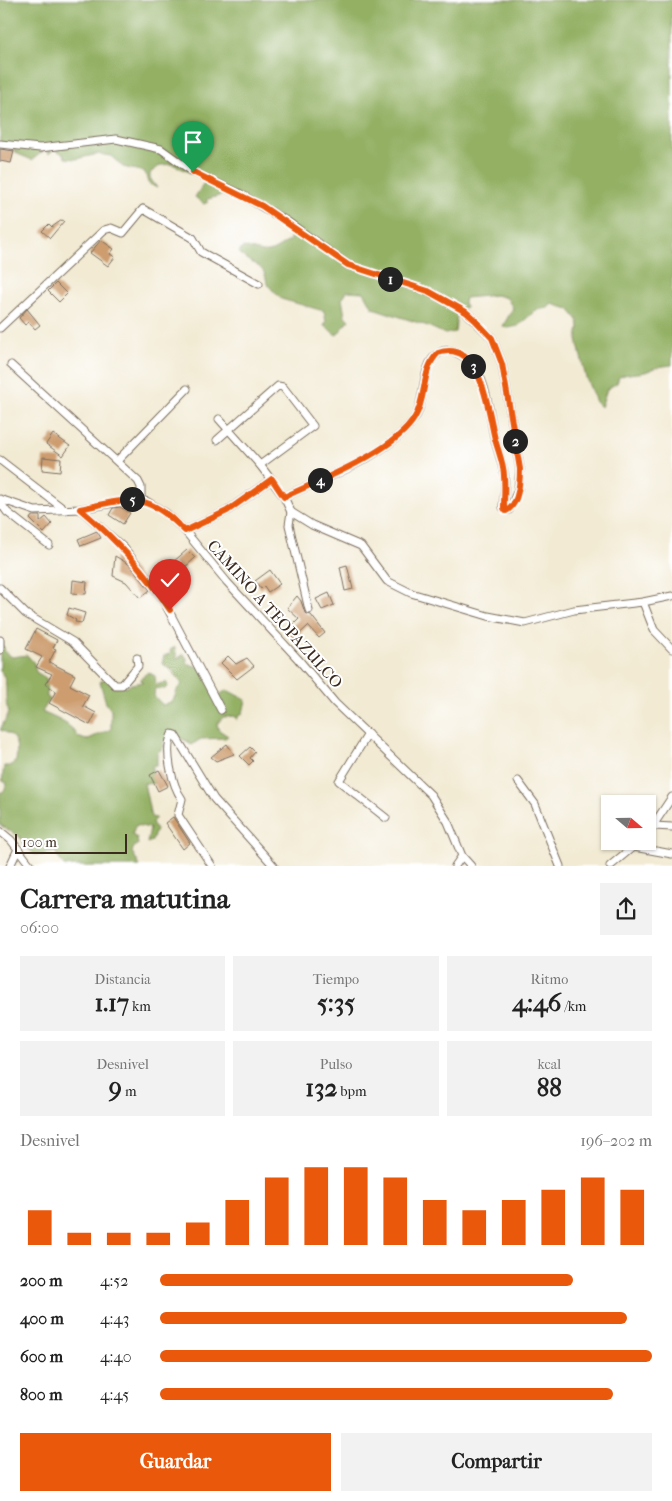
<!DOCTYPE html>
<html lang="es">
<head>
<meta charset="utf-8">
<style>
  :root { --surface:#fff; --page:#f2f2f2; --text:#222; --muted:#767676; --accent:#ea580c }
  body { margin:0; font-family:"IM FELL French Canon",serif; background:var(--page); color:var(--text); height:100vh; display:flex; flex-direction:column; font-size:19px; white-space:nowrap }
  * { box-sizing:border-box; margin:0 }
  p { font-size:16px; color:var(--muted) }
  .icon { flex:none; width:28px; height:28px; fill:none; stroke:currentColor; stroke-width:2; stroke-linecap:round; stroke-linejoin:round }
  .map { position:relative; height:866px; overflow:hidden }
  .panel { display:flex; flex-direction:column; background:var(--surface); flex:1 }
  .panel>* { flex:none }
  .needle { width:32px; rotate:110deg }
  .fabs { position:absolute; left:601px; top:795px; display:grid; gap:10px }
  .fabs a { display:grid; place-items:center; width:55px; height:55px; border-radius:0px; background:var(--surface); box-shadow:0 1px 4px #0004; font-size:25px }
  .scale { position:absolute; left:15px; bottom:12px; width:112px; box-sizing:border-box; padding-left:5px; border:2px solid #3b2a1e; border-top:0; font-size:14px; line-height:18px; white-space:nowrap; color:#3b2a1e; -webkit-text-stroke:4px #fff; paint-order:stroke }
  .pin { position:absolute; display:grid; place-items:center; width:42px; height:42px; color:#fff; margin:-51px -21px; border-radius:50% 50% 50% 0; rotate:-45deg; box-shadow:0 0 5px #0007 }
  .pin .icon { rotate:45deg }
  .km { position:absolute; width:25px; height:25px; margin:-12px; border-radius:50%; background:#222; color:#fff; font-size:14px; line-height:25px; text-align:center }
  .round { display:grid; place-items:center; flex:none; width:52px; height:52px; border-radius:0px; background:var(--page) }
  .headline { display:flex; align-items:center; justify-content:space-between; height:85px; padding:0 20px }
  h1 { font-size:28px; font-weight:700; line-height:38px }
  .metrics { display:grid; grid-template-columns:repeat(3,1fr); gap:8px; height:85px; padding:5px 20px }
  .metrics div { display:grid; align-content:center; border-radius:0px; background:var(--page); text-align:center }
  .metrics b { font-size:25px; font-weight:700 }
  .metrics small { font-size:14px; font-weight:400 }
  .metrics p { font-size:14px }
  .chart { height:140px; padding:10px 20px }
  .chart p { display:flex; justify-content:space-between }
  .chart svg { width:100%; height:90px; margin-top:5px; stroke:var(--accent); stroke-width:6 }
  .primary-button { display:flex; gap:10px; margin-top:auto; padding:10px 20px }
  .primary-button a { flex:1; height:58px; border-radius:0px; background:var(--accent); color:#fff; font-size:20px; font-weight:700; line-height:58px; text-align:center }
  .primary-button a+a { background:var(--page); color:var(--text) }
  ul { padding:0 20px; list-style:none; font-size:16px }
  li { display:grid; grid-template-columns:80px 60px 1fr; align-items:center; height:38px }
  li i { height:12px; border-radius:6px; background:var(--accent) }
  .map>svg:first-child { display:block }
  .forest { fill:#93b063; stroke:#676d40 }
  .building { fill:#cd9d70 }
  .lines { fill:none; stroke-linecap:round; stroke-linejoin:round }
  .street-casing { stroke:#7b6d5d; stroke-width:9 }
  .street { stroke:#fff; stroke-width:7 }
  .route-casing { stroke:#fff; stroke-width:10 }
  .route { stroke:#ea580c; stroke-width:6 }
  .labels { text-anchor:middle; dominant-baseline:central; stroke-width:4; stroke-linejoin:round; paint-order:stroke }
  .street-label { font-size:16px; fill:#3b2a1e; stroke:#fff }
</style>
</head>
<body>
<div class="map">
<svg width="672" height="866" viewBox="0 0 672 866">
  <rect width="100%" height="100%" fill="#fff"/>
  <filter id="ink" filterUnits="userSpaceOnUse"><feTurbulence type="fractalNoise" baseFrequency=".02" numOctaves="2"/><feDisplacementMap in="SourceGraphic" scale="10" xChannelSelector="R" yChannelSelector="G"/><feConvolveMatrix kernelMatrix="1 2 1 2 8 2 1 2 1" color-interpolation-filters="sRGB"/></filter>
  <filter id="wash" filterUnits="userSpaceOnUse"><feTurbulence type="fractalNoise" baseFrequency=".0096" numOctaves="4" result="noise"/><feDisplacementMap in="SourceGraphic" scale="20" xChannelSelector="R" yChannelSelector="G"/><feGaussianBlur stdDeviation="1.12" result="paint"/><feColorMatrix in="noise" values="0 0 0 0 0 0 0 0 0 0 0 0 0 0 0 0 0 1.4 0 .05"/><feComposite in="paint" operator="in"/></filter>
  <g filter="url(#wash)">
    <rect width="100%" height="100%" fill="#f2ead3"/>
    <!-- forest -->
    <g class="forest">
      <path d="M 0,0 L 672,0 L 672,365 C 662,366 656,367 648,371 C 641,374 629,372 619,377 L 617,383 L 607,389 L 601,407 L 596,402 L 586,378 L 577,340 L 579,327 L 578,320 L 569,309 L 552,304 L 548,308 L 536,310 L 518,326 L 508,328 L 503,326 L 513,308 L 507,298 L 496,295 L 465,298 L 464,303 L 466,307 L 461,309 L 463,313 L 457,315 L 455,332 L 445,334 L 428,326 L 373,308 L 364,292 L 347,291 L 342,299 L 345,316 L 349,320 L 337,335 C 331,333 330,328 324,326 L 326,322 L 324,311 L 281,299 L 267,284 C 265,261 250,267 239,252 L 243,247 C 270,254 266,256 290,240 L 291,228 C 285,224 279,216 272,213 C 261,208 247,211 241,197 L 237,202 L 222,195 L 208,199 L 206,200 L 208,202 L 204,204 L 195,197 L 206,180 L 172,164 L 161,165 L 150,173 L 150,178 L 157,188 L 148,183 L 145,172 L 123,167 L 111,156 L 98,154 L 76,159 L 65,158 L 64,154 L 53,149 L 49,154 L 46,149 L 32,160 L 18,154 L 8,145 L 0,142 Z"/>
      <path d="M 0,644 L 4,647 L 5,652 L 12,657 L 27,655 L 34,663 L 36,672 L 46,678 L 47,697 L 50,699 L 42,712 C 54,718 72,723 78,737 L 86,740 L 111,729 L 111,710 L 106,703 L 100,682 L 105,678 L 127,687 L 131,684 L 143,682 L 140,679 L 148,672 L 155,676 L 156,685 L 166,682 L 168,686 L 165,689 L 155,688 L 154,696 L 163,705 L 173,701 L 178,688 L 182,684 L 171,669 L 162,664 L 164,656 L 171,653 L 170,650 L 175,647 L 177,659 L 184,654 L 187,659 L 186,663 L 208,670 L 206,680 L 212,684 L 219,695 L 227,690 L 246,700 L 243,713 L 239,715 L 237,720 L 235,716 L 223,717 L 217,724 L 219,730 L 228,736 L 225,738 L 201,739 L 191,745 L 187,741 L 172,736 L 162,743 L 165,746 L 157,753 L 157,765 L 152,766 L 154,784 L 144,783 L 151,817 L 156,818 L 152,822 L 156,830 L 152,841 L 147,843 L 150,828 L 136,825 L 132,835 L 137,838 L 138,845 L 134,847 L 132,852 L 140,866 L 64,866 L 55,852 L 42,855 L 34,854 L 24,845 L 20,837 L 0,825 L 0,793 L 4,791 L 7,783 L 2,781 L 4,766 L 10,766 L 16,761 C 18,744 17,736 0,730 L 9,712 C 2,699 11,682 0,671 Z"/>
    </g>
    <g id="blocks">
      <!-- building -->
      <g class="building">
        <path d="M 0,149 L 14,151 L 11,163 L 0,161 Z"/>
        <path d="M 62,220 L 64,221 L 50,238 L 42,231 L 49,224 L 52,227 Z"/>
        <path d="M 101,240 L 114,249 L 110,254 L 115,257 L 108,266 L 90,253 Z"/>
        <path d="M 56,283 L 67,294 L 59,302 L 48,291 Z"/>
        <path d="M 27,309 L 40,325 L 35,329 L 29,322 L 25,325 L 19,318 Z"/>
        <path d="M 53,434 L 70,446 L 63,456 L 46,444 Z"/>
        <path d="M 43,457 L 61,459 L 60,472 L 42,470 Z"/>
        <path d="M 120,507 L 130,513 L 123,524 L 109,515 L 113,508 Z"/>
        <path d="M 32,516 L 40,516 L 40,522 L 46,517 L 52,524 L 44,533 L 30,519 Z"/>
        <path d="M 97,531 L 101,538 L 81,546 L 78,539 Z"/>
        <path d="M 187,550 L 195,558 L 181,571 L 173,562 Z"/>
        <path d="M 115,556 L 130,565 L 150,590 L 140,598 L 126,582 L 113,576 Z"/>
        <path d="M 347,565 L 353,589 L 345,591 L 340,567 Z"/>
        <path d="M 270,570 L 280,584 L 268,592 L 264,586 L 261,589 L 255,581 Z"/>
        <path d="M 73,580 L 87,582 L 86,594 L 72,593 Z"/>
        <path d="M 329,593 L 334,605 L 322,610 L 316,599 Z"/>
        <path d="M 297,596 L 301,601 L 305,613 L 311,615 L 325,633 L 319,638 L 308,626 L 293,640 L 285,633 L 299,619 L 287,608 Z"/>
        <path d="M 69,608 L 85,613 L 82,623 L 75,622 L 76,620 L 67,615 Z"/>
        <path d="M 36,629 L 57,640 L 53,648 L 56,649 L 49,662 L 75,675 L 70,685 L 89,695 L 83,706 L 96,713 L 90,725 L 49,703 L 56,691 L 45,684 L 52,674 L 36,667 L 42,657 L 26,649 Z"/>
        <path d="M 228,656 L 236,664 L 247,658 L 254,666 L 237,679 L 221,663 Z"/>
        <path d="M 227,744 L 234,754 L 216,761 L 211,757 Z"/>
        <path d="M 250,747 L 255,752 L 250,758 L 253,761 L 249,765 L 240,756 Z"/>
        <path d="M 159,770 L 168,786 L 158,791 L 150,775 Z"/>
        <path d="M 173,817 L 190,843 L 183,849 L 165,823 Z"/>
      </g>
    </g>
  </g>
  <g filter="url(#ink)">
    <use href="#blocks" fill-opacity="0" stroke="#7b6d5d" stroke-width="1"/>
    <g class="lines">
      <defs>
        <g id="street">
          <path d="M 0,144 L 40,148 L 116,139 L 161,149 L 193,172 L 237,192 L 288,222 L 348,265 L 428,291 L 466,312 L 492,338 L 502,364 L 520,469 L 518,490 L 509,510 L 503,507 C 504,496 506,484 504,473 C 502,461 497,449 494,436 C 488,409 487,365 457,353 C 451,350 445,349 439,353 C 420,364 426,403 414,419 C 388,456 324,478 284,497"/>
          <path d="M 0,328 L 104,230 L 111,228 L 123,233 L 143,209 L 193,238 L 201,252 L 259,284"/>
          <path d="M 11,365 L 138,481 L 141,487 L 141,500"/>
          <path d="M 219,419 L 260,465"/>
          <path d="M 217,440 L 278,386 L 283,387 L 313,426 L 260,465 L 284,497 L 291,512 L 312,525 L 361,546 L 387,581 L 411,593 L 488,616 L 525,623 L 574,610 L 643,602 L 672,596"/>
          <path d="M 0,460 L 65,510"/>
          <path d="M 118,460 L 187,389"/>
          <path d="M 0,499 L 35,511 L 80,509 L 135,499 L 148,502 L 166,513 L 185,531 L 227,582 L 298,659 L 335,703 L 431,795 L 448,822 L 462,856 L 471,866"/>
          <path d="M 0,502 L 7,512 L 49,545"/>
          <path d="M 80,509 L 124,548 L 161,596 L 221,710"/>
          <path d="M 291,512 L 289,525 L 309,610"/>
          <path d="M 185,531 L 227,511 L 272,479"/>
          <path d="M 0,588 L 26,614 L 73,642 L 115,685 L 122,685 L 138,666 L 137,658"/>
          <path d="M 643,602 L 654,630 L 672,649"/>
          <path d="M 0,640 L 0,650"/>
          <path d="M 368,734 L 339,781 L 386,818"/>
          <path d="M 518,781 L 535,804 L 560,866"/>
          <path d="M 654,826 L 672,827"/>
          <path d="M 0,831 L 11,840 L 31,866"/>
          <path d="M 648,833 L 672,797"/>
          <path d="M 634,847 L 672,854"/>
          <path d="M 10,866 L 18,849"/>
          <path d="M 212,866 L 178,815 L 182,799 C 172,785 164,750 172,734 L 175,735 L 214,799 L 274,866"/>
          <path d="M 455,866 L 462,856"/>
          <path d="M 610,866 L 640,841"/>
        </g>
      </defs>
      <!-- street casing -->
      <use href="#street" class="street-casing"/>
      <!-- street -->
      <use href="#street" class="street"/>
    </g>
  </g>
  <g class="lines" filter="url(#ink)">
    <defs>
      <path id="route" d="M 170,610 C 145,571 116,539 80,509 C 130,498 146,491 185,531 L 227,511 L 272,479 L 284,497 C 320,480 396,451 415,417 C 427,397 421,370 438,353 C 482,338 488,412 495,439 C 498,451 504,464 504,476 C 505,487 504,497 504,508 L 506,511 C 519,505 520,481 520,469 L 502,364 L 492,338 L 475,320 L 466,312 L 428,291 L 348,265 L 262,206 L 193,172"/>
    </defs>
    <!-- route casing -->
    <use href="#route" class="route-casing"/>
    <!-- route -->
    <use href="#route" class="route"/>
  </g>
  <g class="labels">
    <!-- street labels -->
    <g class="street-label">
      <text transform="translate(275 614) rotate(48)">CAMINO A TEOPAZULCO</text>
    </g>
  </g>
</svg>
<div class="fabs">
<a><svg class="needle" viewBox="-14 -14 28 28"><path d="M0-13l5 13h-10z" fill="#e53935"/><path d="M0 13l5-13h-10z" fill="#767676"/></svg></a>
</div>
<div class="scale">100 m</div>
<div class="pin" style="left:193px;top:172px;background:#1e9e55"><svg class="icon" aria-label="arrive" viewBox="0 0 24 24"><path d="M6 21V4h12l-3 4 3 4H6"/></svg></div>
<div class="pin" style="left:170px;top:610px;background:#d93025"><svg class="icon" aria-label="check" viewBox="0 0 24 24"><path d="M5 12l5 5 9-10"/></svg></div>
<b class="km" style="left:390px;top:279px">1</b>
<b class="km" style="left:515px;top:441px">2</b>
<b class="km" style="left:473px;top:366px">3</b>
<b class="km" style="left:320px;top:480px">4</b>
<b class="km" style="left:132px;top:499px">5</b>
</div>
<section class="panel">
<div class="headline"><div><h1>Carrera matutina</h1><p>06:00</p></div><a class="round"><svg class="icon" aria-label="share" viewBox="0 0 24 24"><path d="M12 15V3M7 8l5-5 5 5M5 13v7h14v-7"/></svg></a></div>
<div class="metrics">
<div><p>Distancia</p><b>1.17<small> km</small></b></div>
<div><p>Tiempo</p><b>5:35</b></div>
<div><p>Ritmo</p><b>4:46<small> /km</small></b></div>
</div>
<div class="metrics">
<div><p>Desnivel</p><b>9<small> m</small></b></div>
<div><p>Pulso</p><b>132<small> bpm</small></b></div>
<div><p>kcal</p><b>88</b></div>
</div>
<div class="chart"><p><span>Desnivel</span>196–202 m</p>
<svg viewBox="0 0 160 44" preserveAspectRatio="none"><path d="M5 44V27M15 44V38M25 44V38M35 44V38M45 44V33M55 44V22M65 44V11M75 44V6M85 44V6M95 44V11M105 44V22M115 44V27M125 44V22M135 44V17M145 44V11M155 44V17"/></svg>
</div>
<ul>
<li><b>200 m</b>4:52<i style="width:84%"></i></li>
<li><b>400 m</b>4:43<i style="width:95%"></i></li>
<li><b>600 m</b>4:40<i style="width:100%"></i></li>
<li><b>800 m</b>4:45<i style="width:92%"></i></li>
</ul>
<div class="primary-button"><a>Guardar</a><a>Compartir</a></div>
</section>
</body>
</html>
